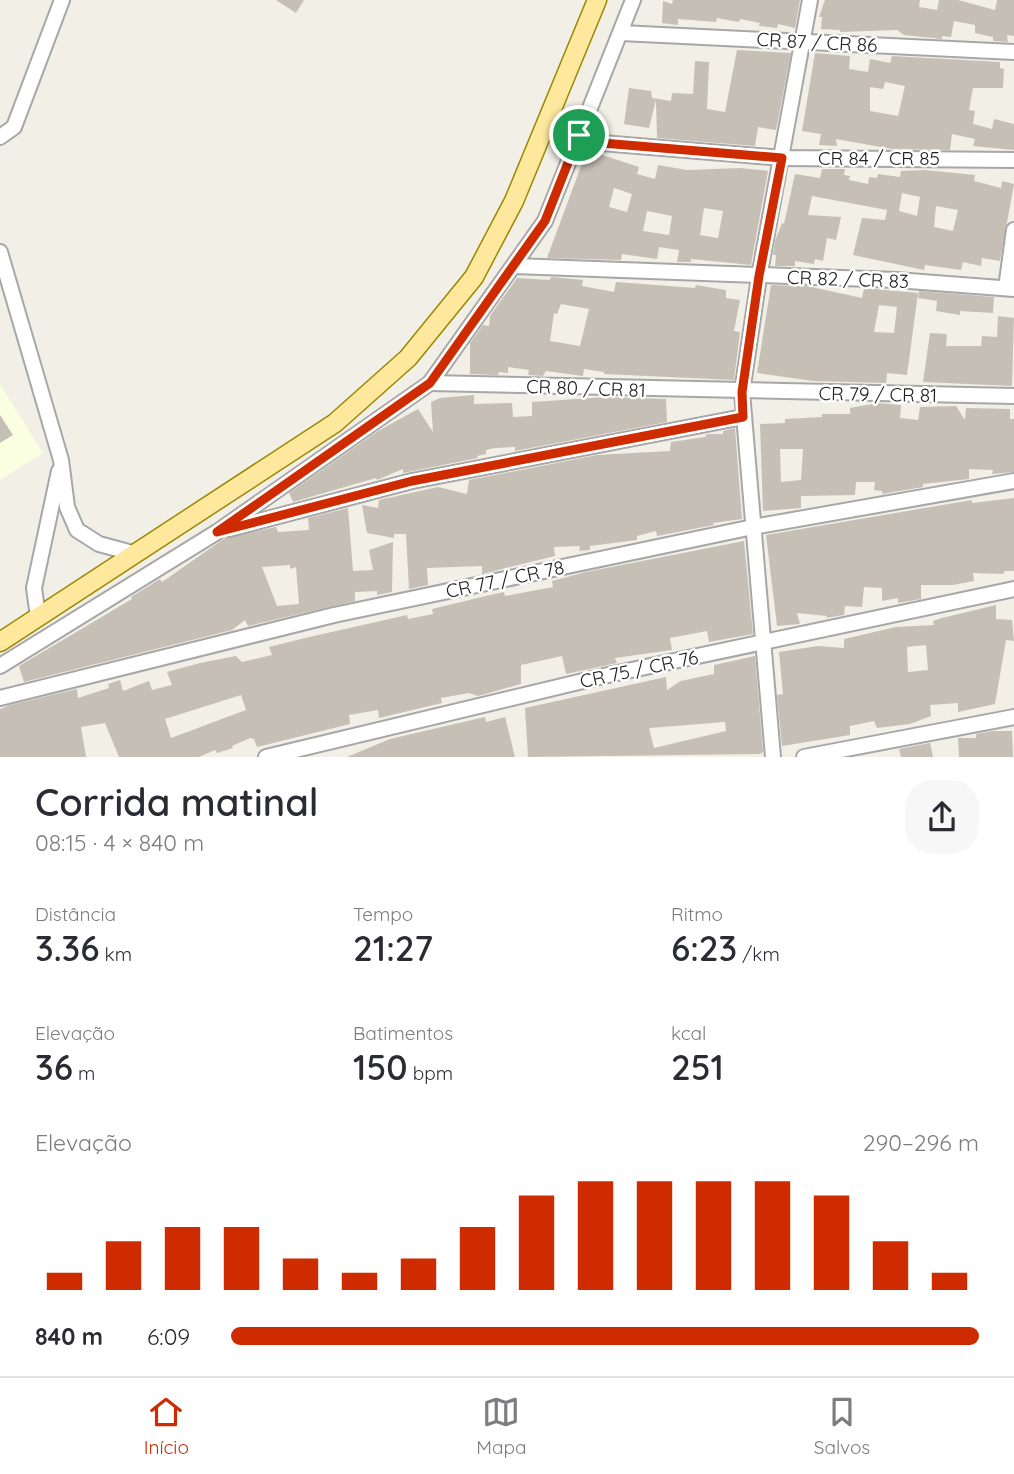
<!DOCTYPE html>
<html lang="pt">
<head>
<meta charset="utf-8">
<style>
  :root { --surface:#fff; --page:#f7f7f7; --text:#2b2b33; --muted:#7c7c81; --line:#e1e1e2; --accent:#cf2b00 }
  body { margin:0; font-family:Quicksand,sans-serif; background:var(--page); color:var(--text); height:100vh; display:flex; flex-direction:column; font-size:26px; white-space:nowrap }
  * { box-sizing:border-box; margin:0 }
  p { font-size:23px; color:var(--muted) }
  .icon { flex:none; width:38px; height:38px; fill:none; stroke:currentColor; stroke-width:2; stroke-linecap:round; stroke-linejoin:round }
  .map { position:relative; height:757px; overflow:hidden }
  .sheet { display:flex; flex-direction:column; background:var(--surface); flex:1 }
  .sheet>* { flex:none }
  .pin { position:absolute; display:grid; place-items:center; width:60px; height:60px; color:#fff; margin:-30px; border:4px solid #fff; border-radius:50%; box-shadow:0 2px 7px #0007 }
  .round { display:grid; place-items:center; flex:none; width:74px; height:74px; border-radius:28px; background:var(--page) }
  .summary { display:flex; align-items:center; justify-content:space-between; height:119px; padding:0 35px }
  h1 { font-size:38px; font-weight:600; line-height:52px }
  .metrics { display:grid; grid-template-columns:repeat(3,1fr); gap:10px; height:119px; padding:7px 35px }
  .metrics div { display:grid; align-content:center }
  .metrics b { font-size:35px; font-weight:600 }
  .metrics small { font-size:19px; font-weight:400 }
  .metrics p { font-size:19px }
  .chart { height:196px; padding:14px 35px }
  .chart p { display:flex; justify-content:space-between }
  .chart svg { width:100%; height:126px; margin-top:7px; stroke:var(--accent); stroke-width:6 }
  ul { padding:0 35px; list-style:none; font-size:23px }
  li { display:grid; grid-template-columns:112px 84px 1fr; align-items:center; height:52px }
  li i { height:18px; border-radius:9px; background:var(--accent) }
  .menu { display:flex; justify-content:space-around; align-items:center; height:98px; border-top:2px solid var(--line); background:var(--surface); font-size:19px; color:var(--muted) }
  .menu a { display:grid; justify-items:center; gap:4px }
  .menu .on { color:var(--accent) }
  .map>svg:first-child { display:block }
  .education { fill:#f9ffe0 }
  .building { fill:#c6bfb5; fill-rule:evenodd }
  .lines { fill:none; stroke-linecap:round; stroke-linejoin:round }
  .minor-casing { stroke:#a7a7a7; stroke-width:18 }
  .major-casing { stroke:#9b8800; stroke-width:21 }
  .minor { stroke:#fff; stroke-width:14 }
  .major { stroke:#fee89d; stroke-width:18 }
  .route-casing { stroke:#fff; stroke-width:14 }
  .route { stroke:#cf2b00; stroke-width:9 }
  .labels { text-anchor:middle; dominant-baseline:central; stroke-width:5; stroke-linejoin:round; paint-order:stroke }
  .street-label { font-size:19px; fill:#202020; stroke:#fff }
</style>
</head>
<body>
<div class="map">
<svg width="1014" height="757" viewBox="0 0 1014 757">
  <rect width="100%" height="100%" fill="#f1efe6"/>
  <!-- education -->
  <path class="education" d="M 0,384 L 43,453 L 0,480 Z"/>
  <!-- building -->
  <g class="building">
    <path d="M 276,0 L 304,0 L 296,13 Z"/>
    <path d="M 673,0 L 800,0 L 795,28 L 778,24 L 777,28 L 759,26 L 760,23 L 740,19 L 739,22 L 717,18 L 716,22 L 678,19 L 678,25 L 662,23 L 663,1 L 672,4 Z"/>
    <path d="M 825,0 L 920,0 L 919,7 L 937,10 L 939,0 L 958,0 L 995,10 L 997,0 L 1014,0 L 1014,36 L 1007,35 L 1008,42 L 993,41 L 993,37 L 975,33 L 975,25 L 954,21 L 951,37 L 942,36 L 942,39 L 904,35 L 897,30 L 840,32 L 840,30 L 821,29 L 822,17 L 819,17 Z"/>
    <path d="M 737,50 L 791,53 L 776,130 L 758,127 L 755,146 L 657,138 L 656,100 L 649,128 L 624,124 L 629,88 L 651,91 L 652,98 L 671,101 L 672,93 L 693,94 L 695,61 L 709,62 L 707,109 L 725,112 Z"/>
    <path d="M 815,53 L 850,56 L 849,69 L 868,72 L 870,59 L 890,63 L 892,56 L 1000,62 L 1000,68 L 1004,69 L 1003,88 L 973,88 L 969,110 L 975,111 L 973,124 L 992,129 L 994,119 L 1014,124 L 1014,150 L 973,146 L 975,139 L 952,134 L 950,150 L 892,149 L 836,139 L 837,146 L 819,145 L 821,134 L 802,131 ZM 885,82 L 905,86 L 898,116 L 870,111 L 870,87 L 883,89 Z"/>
    <path d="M 587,150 L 639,167 L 637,174 L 655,179 L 658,165 L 687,170 L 740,168 L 768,171 L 751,265 L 691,259 L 691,262 L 677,262 L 679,250 L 659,247 L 657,259 L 622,254 L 621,260 L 547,258 ZM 614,188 L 632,194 L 627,212 L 609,207 ZM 704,208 L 723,211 L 718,238 L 700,235 ZM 647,211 L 672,216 L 669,235 L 643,231 Z"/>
    <path d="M 822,169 L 845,169 L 844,175 L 850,176 L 849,180 L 868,184 L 869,177 L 877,178 L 878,174 L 900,177 L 901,171 L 925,170 L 975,175 L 974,181 L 1001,188 L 1002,181 L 1014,184 L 1000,261 L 982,258 L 981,266 L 963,262 L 961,270 L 925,265 L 924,270 L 853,255 L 862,218 L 885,220 L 887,210 L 812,196 L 808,215 L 841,217 L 836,240 L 827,238 L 823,261 L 815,259 L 814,264 L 795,261 L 795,266 L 775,266 L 776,255 L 773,255 L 775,241 L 782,223 L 784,224 L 795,174 L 820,178 ZM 902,193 L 920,197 L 917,216 L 899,211 ZM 936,206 L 958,210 L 953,231 L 934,227 Z"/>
    <path d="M 552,277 L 583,280 L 582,286 L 614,292 L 616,282 L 695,288 L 696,285 L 726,290 L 726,298 L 740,300 L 734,331 L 740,332 L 734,380 L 604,374 L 604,372 L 584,369 L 583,376 L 546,371 L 543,376 L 528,375 L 529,370 L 508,367 L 508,373 L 499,372 L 498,375 L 470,374 L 470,343 L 483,325 L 489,326 L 490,316 L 517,278 L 549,280 ZM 561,304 L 589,309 L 580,346 L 550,341 L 554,313 L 557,314 Z"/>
    <path d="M 771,285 L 807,286 L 862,298 L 864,288 L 918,293 L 907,375 L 887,373 L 886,383 L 813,381 L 757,373 ZM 879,305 L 897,307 L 894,333 L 874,332 Z"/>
    <path d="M 919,291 L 994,297 L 993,313 L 960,311 L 960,315 L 936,311 L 937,301 L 918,298 Z"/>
    <path d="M 998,316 L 1014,318 L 1012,386 L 923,382 L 930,333 L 947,334 L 946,346 L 981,346 L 982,336 L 997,337 Z"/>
    <path d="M 474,395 L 474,404 L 512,403 L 513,417 L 532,416 L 532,402 L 606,397 L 666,399 L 667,422 L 515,451 L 515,447 L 495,448 L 486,450 L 486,454 L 477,456 L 478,458 L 403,473 L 403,469 L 377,480 L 376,478 L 293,502 L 289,493 L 378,431 L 418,409 L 433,432 L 431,402 L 440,398 Z"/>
    <path d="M 878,403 L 901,405 L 900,418 L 918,420 L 920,407 L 956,406 L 965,420 L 966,408 L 1010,409 L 1010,419 L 1014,419 L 1014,472 L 992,474 L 993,470 L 969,469 L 969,479 L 923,484 L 923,487 L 882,494 L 882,491 L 874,490 L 875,482 L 856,482 L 855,495 L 801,496 L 801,508 L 763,511 L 760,424 L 785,423 L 785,419 L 822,417 L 822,414 L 850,414 L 850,408 ZM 780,449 L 803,449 L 801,480 L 781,482 Z"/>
    <path d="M 0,415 L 13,435 L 0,443 Z"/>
    <path d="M 735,428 L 742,519 L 713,523 L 714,525 L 657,536 L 656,531 L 637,536 L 637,540 L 590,546 L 590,550 L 579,551 L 580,546 L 554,547 L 555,556 L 482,574 L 482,566 L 427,568 L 428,585 L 409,589 L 406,534 L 394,534 L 394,538 L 367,533 L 362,505 L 378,508 L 379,500 L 438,487 L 467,494 L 469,480 L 597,455 L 670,451 L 671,442 L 705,437 L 707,434 L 723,434 L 723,431 Z"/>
    <path d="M 1014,498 L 1014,571 L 1005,571 L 1003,574 L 973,573 L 974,581 L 953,585 L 921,585 L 921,599 L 898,603 L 898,598 L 882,601 L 882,588 L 864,587 L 862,607 L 845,606 L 844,615 L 826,618 L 827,616 L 797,613 L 800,624 L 777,626 L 766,535 L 972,500 L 972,503 Z"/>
    <path d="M 348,508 L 353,571 L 373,570 L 369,550 L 393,542 L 392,592 L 377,595 L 377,591 L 355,592 L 355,601 L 248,626 L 245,620 L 232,630 L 24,682 L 19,666 L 132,599 L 131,597 L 160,579 L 162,582 L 225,538 L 276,527 L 278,532 L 309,530 L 308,518 ZM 290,565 L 290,569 L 296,567 L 299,604 L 277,606 L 262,567 Z"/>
    <path d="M 744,541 L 753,634 L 709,642 L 707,631 L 670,638 L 672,650 L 615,658 L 617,663 L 566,674 L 562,656 L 521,665 L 521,684 L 478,696 L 469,693 L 441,698 L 442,703 L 379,718 L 378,710 L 349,715 L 350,724 L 257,747 L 254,739 L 250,738 L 232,746 L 233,748 L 217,753 L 215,750 L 199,757 L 119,757 L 105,723 L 81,727 L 86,757 L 0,757 L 0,709 L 10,705 L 77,689 L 78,698 L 109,688 L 108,684 L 120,680 L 123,691 L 149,681 L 152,690 L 172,685 L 167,672 L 200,663 L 236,656 L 242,662 L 272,655 L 269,647 L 305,638 L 407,615 L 408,619 L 433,614 L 432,609 L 486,596 L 504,592 L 505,596 L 553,587 L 552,581 L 586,572 ZM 241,695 L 246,710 L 171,738 L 165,719 Z"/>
    <path d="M 996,605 L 996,619 L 1012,620 L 1014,641 L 1006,640 L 995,704 L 958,712 L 958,703 L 930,705 L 931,716 L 910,724 L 877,728 L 874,721 L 850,726 L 850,735 L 782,746 L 777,695 L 783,694 L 779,652 L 818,646 L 844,648 L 844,639 L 896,627 L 934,625 L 933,621 L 942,618 ZM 926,645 L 928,670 L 908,672 L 907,647 Z"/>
    <path d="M 755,656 L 763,752 L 760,754 L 528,757 L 525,708 L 666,677 L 667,690 L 681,681 L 714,674 L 714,665 ZM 725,722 L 726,731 L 654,748 L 649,728 Z"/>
    <path d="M 485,717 L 486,722 L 505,717 L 515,757 L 347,757 L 390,739 Z"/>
    <path d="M 993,731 L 1012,731 L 1013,757 L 959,757 L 958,738 L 976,738 L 976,734 Z"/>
    <path d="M 930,743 L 933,757 L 901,757 L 899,749 Z"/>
  </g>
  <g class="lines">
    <defs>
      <g id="minor">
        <path d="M 621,33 L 1014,52"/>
        <path d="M 579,135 L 602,143 L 782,158 L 1014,160"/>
        <path d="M 0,137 L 14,127 L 62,0"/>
        <path d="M 0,252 L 61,460 L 67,507 L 77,530 L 99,544 L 136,554"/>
        <path d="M 514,266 L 896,280 L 1014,289"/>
        <path d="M 1006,288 L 1014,230"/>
        <path d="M 430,383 L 1014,396"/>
        <path d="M 229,529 L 412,481 L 743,417"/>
        <path d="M 38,617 L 34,588 L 59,471"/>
        <path d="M 0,666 L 217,532 L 430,383 L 545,221 L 633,0"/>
        <path d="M 0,698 L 334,615 L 753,527 L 1014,481"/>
        <path d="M 266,757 L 608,675 L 1014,589"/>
        <path d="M 773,757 L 742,392 L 759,277 L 810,0"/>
        <path d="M 804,757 L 1014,717"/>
      </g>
      <path id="major" d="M 0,642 L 335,423 L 408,358 L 474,277 L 514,201 L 597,0"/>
    </defs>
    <!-- minor casing -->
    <use href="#minor" class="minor-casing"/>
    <!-- major casing -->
    <use href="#major" class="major-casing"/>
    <!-- minor -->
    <use href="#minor" class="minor"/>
    <!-- major -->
    <use href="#major" class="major"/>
  </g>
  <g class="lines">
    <defs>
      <path id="route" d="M 579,135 L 602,143 L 782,158 L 759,276 L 742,392 L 743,417 L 412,481 L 217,532 L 430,383 L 545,221 Z"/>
    </defs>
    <!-- route casing -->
    <use href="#route" class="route-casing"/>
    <!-- route -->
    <use href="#route" class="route"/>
  </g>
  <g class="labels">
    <!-- street labels -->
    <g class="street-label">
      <text transform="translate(817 42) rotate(3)">CR 87 / CR 86</text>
      <text x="879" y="158">CR 84 / CR 85</text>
      <text transform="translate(848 279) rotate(2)">CR 82 / CR 83</text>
      <text transform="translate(586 388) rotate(2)">CR 80 / CR 81</text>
      <text transform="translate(878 394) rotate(1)">CR 79 / CR 81</text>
      <text transform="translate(505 579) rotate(-12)">CR 77 / CR 78</text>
      <text transform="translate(639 669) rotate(-12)">CR 75 / CR 76</text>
    </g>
  </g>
</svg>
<div class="pin" style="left:579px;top:135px;background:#1e9e55"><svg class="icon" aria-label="arrive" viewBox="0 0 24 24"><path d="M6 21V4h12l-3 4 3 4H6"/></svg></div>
</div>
<section class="sheet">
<div class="summary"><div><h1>Corrida matinal</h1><p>08:15 · 4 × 840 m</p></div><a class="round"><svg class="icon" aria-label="share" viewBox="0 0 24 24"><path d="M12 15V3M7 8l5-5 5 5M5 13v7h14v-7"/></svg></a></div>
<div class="metrics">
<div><p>Distância</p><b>3.36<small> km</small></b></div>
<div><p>Tempo</p><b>21:27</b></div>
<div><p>Ritmo</p><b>6:23<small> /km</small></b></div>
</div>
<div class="metrics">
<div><p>Elevação</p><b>36<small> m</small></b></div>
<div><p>Batimentos</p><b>150<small> bpm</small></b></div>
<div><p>kcal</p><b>251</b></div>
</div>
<div class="chart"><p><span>Elevação</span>290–296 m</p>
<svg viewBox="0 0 160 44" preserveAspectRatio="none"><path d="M5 44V38M15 44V27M25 44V22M35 44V22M45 44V33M55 44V38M65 44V33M75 44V22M85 44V11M95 44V6M105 44V6M115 44V6M125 44V6M135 44V11M145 44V27M155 44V38"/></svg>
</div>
<ul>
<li><b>840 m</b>6:09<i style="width:100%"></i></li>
</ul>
</section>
<nav class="menu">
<a class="on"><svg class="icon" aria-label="home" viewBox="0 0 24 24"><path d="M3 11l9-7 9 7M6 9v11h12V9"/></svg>Início</a>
<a><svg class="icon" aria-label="map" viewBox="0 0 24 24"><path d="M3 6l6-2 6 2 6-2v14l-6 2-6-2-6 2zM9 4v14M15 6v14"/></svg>Mapa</a>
<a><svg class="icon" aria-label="saved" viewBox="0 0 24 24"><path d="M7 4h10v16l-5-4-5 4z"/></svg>Salvos</a>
</nav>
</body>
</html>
